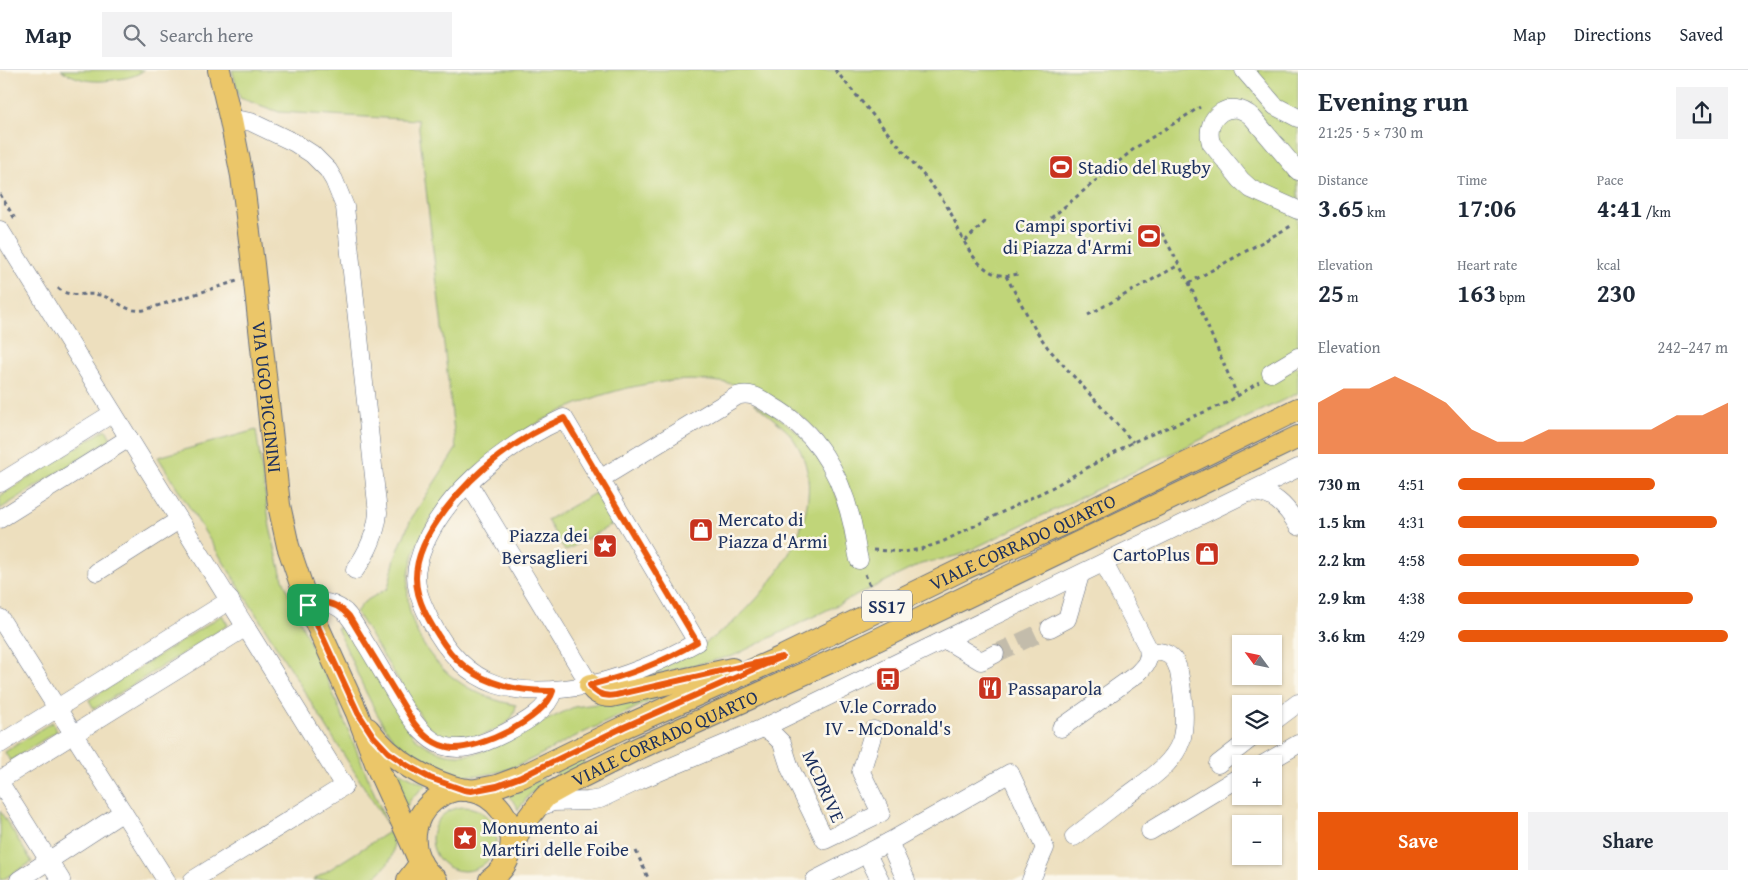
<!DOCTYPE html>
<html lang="en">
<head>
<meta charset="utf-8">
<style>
  :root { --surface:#fff; --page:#f2f2f3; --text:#1f2937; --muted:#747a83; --line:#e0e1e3; --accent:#ea580c }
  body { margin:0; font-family:"Gentium Book Plus",serif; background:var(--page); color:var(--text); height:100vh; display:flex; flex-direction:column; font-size:19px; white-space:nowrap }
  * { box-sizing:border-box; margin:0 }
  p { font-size:16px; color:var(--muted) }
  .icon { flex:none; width:28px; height:28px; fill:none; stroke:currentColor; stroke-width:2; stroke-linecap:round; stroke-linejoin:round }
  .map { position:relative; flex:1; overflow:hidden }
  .details { display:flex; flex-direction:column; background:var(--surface); width:450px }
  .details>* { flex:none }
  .needle { width:32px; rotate:303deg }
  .fabs { position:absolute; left:1232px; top:565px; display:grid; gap:10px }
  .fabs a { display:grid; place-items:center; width:50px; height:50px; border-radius:0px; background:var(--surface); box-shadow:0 1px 4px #0004; font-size:25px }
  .pin { position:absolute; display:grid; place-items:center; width:42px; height:42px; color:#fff; margin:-21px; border-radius:10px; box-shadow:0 2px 8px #0006 }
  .round { display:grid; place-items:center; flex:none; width:52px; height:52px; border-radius:0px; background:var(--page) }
  .overview { display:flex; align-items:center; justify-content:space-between; height:85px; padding:0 20px }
  h1 { font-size:28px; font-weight:800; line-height:38px }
  .metrics { display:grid; grid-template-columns:repeat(3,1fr); gap:8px; height:85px; padding:5px 20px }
  .metrics div { display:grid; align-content:center }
  .metrics b { font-size:25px; font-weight:800 }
  .metrics small { font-size:14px; font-weight:400 }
  .metrics p { font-size:14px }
  .chart { height:140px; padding:10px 20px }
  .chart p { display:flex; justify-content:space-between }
  .chart svg { width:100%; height:90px; margin-top:5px; fill:var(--accent); opacity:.7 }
  .action { display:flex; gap:10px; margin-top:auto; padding:10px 20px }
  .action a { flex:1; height:58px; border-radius:0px; background:var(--accent); color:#fff; font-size:20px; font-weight:800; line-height:58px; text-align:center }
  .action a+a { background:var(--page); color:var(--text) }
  ul { padding:0 20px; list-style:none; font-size:16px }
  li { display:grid; grid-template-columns:80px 60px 1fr; align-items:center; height:38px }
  li i { height:12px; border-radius:6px; background:var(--accent) }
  header { display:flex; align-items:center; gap:30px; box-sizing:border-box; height:70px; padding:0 25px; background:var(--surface); border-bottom:1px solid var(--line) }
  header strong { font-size:24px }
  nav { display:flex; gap:28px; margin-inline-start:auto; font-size:18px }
  .search { width:350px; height:45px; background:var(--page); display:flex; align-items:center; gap:12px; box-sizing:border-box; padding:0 18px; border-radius:0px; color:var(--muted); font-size:19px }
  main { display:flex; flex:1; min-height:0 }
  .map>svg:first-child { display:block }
  .green { fill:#c0d579; stroke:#6e826c }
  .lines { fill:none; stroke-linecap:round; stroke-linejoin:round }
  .minor-tunnel { stroke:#c3bcab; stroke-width:18; stroke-dasharray:18 9; stroke-linecap:butt }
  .minor-casing { stroke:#646d80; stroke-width:19 }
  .major-casing { stroke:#646d80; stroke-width:24 }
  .path { stroke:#646d80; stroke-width:3; stroke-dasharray:4 4; stroke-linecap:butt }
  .minor { stroke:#fff; stroke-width:18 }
  .major { stroke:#ebc669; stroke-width:22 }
  .route-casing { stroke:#fff; stroke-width:10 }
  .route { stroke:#ea580c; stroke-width:6 }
  .labels { text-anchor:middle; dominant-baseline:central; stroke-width:5; stroke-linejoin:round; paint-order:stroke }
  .shield { fill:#fbf7ec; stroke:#5e6b89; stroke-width:1 }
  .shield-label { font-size:18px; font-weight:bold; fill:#1b2f5e }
  .poi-label { font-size:19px; fill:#1b2f5e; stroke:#fbf7ec; text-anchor:start }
  .street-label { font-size:19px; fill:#1b2f5e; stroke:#fbf7ec }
</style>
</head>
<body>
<header>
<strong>Map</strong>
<div class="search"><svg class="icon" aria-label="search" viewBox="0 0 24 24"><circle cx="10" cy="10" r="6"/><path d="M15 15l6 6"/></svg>Search here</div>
<nav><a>Map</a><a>Directions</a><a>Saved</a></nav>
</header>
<main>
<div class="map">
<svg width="1298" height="810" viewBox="0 0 1298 810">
  <rect width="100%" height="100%" fill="#fbf7ec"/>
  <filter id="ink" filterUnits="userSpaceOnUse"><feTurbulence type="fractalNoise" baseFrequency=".02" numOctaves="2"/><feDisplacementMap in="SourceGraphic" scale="10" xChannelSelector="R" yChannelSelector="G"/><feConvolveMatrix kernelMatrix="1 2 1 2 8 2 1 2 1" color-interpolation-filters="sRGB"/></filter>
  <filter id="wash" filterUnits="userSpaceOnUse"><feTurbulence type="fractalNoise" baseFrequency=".0096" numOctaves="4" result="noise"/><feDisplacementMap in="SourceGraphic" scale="20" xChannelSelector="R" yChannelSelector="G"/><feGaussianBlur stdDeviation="1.12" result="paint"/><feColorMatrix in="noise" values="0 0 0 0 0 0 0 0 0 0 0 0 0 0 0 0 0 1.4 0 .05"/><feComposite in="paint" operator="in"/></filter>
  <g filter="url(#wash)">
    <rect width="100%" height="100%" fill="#eddfbe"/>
    <!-- green -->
    <g class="green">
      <path d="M 61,0 L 144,0 C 136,6 128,8 118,9 C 96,13 81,12 61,0 Z"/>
      <path d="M 232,0 L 1298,0 L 1298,280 L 1269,297 L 1275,308 L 1298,296 L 1298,323 L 960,485 L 921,494 L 733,586 L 652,605 L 651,602 C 678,589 704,576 727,557 C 778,516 841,426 789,363 C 779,352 765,343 754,333 C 766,340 779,347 790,356 C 820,380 839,423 846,460 C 848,471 849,481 850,491 L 864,490 C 858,444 847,398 817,362 C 744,276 598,311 517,366 C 502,376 488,388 474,400 C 438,432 404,478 408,529 C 409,544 415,559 422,572 C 442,607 478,628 516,635 C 515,641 514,645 510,650 C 501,659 472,671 459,671 C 446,670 433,662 425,653 L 356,542 L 364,532 L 388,518 L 395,488 L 411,449 L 456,379 L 418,50 L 279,42 L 240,28 Z"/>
      <path d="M 106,359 L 111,369 L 0,439 L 0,426 Z"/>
      <path d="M 256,360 L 270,457 L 281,503 L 293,536 L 327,609 L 387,754 L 158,387 Z"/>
      <path d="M 595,423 L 613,454 L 565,481 L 547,450 Z"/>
      <path d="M 222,545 L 228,555 L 94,639 L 89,630 Z"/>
      <path d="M 344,557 L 347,558 L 414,667 C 436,684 454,689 481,682 L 574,637 L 663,625 C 632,640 601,654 570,669 C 549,680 527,693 505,700 C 468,712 427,704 399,675 C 374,649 353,592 337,558 Z"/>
      <path d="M 52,652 L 57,661 L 10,691 L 5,682 Z"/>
      <path d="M 582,688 L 585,694 L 558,707 L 556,702 Z"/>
      <path d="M 390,697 L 426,715 L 411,729 L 405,739 L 389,698 Z"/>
      <path d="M 543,708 L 546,713 L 530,724 L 518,740 L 516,734 L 508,726 Z"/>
      <circle cx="464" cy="769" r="32"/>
      <path d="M 0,741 L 32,792 L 2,810 L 0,810 Z"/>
      <path d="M 390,761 C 399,785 389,795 371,810 L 313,810 Z"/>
    </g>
  </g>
  <g filter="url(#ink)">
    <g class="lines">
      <!-- minor-tunnel -->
      <path class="minor-tunnel" d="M 995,584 L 1050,558"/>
      <defs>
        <g id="minor">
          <path d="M 1244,0 L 1275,36 L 1298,48"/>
          <path d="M 231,51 L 240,50 L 251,52 L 295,73 L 312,84 L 328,100 L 334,110 L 345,137 L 378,443 C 376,465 368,482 355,500"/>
          <path d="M 1298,101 L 1252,47 C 1232,27 1203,46 1211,73 L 1241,110 L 1251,119 L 1298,140"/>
          <path d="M 0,160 L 344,716 L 193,810"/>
          <path d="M 1271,303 L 1298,287"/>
          <path d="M 600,409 L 737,326 C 750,321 761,329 772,336 C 816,361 841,404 852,453 C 855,465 856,478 859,490"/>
          <path d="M 0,413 L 113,343"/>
          <path d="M 469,414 L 590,615 C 516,628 467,622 430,550 C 421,532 412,513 418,493 C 436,427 505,375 564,348 L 697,572 C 663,591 627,606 590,615"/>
          <path d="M 1247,423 C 1272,419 1287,437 1298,456"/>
          <path d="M 0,449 L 129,368"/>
          <path d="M 97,502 L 179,450"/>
          <path d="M 308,535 C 322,530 333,532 345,542 C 353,550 358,561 364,571 C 376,590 387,610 399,630 C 430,680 450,691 505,663 C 522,654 548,641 553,621"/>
          <path d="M 0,548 L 166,810"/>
          <path d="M 1050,558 L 1067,549 L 1080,505"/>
          <path d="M 946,570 L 981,591 L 995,584"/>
          <path d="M 1274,651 L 1298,633"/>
          <path d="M 763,658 L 772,663 L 782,673 L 790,698 L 825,770 L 881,743 L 861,702 L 874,660"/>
          <path d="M 1061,658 L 1137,604 C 1145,596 1151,590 1148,578 L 1104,493"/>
          <path d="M 0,674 L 230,530"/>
          <path d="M 1218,694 L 1254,666"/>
          <path d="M 1264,694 L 1298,674"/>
          <path d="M 0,710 L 246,557"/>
          <path d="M 0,713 L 61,810"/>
          <path d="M 539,737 L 553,732 L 588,731 L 600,729 L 640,710 L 763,658 L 1298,398"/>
          <path d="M 1150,761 L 1241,706"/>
          <path d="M 1074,767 C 1090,754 1107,742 1123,729 C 1143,713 1172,697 1181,671 C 1187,650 1183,623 1179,602 C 1175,585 1166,580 1149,582"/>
          <path d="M 889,772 L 906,810"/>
          <path d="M 867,784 L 880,810"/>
          <path d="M 19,810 L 123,742"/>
          <path d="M 815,810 L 889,772 L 1010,703 L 1045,778 L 1031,810"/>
        </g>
        <g id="major">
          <path id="s1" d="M 219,0 L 231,51 L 242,106 L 253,194 L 279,435 L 288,476 L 308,535 L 357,643 L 379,701 L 418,787"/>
          <path d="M 590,615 C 595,623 602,626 611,626 L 732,599"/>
          <path d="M 368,659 C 391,690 426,711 464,720"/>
          <path id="s2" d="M 471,721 L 497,716 L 521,707 L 624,657 L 782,587 L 965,498 L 1067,452 L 1298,339"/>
          <path id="s3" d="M 511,782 L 520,759 L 539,734 L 546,726 L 573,711 L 637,679 L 852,582 L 1298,367"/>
          <path d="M 408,810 L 421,793"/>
          <path d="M 436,810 C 421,799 413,782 415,764 C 416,751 423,739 433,731 C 484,690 545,770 490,810"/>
        </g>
      </defs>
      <!-- minor casing -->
      <use href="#minor" class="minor-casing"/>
      <!-- major casing -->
      <use href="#major" class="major-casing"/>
      <!-- path -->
      <g class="path">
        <path d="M 835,0 C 858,27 881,55 904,82 C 917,98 931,113 943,130 C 958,151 963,182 985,198 C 996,207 1008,207 1021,203"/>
        <path d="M 0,124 L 15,149"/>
        <path d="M 1051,148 L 1135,78 L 1200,37"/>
        <path d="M 1158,156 L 1189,213 L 1238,327"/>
        <path d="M 965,171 L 986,151"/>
        <path d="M 1006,206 L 1035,259 L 1048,278 L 1133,372"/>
        <path d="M 1189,213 L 1291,156"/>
        <path d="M 58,218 C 70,229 85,222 100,225 C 117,229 125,243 144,240 L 237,211"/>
        <path d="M 1088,245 L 1179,195"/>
        <path d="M 873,480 L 904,482 L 921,479 L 942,472 L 1053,417 L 1133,372 L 1228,332 L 1259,312"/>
        <path d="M 865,504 L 872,521"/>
        <path d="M 636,781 L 649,810"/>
      </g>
      <!-- minor -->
      <use href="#minor" class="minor"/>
      <!-- major -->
      <use href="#major" class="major"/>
    </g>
  </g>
  <g class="lines" filter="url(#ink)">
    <defs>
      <path id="route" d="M 564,348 L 697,572 C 663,592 627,606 590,615 C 596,625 605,627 616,625 L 782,587 L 624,657 L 521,707 L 497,716 L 471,721 L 464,720 L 430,708 L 408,696 L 388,682 L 373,666 L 358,643 L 308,535 C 324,529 337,533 349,546 L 414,653 C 424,666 435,676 452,678 C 479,680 546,648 553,621 C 510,622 469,611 444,574 C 431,555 416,531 416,508 C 416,464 466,411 499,386 C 519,371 541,358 564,348 Z"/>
    </defs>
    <!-- route casing -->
    <use href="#route" class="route-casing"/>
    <!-- route -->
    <use href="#route" class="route"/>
  </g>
  <!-- icons -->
  <defs>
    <symbol id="stadium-square" viewBox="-11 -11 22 22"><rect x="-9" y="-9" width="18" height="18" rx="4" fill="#c8321e" stroke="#fbf7ec"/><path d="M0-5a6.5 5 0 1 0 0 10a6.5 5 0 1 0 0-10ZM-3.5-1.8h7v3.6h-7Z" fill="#fff"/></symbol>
    <symbol id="shop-square" viewBox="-11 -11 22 22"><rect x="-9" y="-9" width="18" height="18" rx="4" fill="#c8321e" stroke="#fbf7ec"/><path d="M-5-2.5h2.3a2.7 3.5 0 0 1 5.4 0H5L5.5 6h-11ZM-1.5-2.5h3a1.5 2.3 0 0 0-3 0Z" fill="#fff"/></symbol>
    <symbol id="sight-square" viewBox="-11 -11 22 22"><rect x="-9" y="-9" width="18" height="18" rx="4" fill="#c8321e" stroke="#fbf7ec"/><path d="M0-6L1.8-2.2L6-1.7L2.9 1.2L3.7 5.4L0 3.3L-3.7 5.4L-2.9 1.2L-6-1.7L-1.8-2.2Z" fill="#fff"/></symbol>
    <symbol id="bus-square" viewBox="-11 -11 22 22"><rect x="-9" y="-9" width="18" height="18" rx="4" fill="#c8321e" stroke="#fbf7ec"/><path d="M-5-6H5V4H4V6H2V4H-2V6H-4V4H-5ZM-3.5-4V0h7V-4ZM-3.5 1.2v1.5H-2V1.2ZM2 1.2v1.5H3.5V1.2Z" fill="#fff"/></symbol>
    <symbol id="restaurant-square" viewBox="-11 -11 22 22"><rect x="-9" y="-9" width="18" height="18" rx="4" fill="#c8321e" stroke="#fbf7ec"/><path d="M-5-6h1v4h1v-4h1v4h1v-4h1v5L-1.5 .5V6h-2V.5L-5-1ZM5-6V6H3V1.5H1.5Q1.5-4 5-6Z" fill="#fff"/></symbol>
  </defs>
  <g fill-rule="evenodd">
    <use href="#stadium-square" x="1047" y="83" width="28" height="28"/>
    <use href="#stadium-square" x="1135" y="152" width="28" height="28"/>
    <use href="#shop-square" x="687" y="446" width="28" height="28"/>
    <use href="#sight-square" x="591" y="462" width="28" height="28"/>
    <use href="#shop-square" x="1193" y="470" width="28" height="28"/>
    <use href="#bus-square" x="874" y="595" width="28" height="28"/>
    <use href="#restaurant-square" x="976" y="604" width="28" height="28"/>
    <use href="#sight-square" x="451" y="754" width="28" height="28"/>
  </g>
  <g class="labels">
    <!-- shield labels -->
    <rect class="shield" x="862" y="520.5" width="50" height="31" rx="4"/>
    <g class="shield-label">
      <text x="887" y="536">SS17</text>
    </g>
    <!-- poi labels -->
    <g class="poi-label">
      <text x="1078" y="97">Stadio del Rugby</text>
      <text x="1132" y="155" text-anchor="end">Campi sportivi<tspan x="1132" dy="22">di Piazza d'Armi</tspan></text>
      <text x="718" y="449">Mercato di<tspan x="718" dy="22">Piazza d'Armi</tspan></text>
      <text x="588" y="465" text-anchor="end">Piazza dei<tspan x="588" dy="22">Bersaglieri</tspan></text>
      <text x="1190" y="484" text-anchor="end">CartoPlus</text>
      <text x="1008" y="618">Passaparola</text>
      <text x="888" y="636" text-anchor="middle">V.le Corrado<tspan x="888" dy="22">IV - McDonald's</tspan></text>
      <text x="482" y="757">Monumento ai<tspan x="482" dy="22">Martiri delle Foibe</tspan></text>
    </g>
    <!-- street labels -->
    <g class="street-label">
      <text stroke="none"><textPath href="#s1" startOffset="331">VIA UGO PICCININI</textPath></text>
      <text stroke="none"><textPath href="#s2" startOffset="606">VIALE CORRADO QUARTO</textPath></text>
      <text stroke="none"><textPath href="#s3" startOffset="199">VIALE CORRADO QUARTO</textPath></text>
      <text transform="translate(824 716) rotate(66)">MCDRIVE</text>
    </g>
  </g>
</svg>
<div class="fabs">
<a><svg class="needle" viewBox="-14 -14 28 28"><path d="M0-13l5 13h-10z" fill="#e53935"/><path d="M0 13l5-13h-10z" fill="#747a83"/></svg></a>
<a><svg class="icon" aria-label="layers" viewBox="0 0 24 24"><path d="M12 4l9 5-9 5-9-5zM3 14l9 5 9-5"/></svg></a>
<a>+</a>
<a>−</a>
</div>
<div class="pin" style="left:308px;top:535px;background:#1e9e55"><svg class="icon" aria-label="arrive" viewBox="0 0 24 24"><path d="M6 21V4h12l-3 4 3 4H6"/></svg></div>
</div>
<section class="details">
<div class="overview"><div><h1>Evening run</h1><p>21:25 · 5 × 730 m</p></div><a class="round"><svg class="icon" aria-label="share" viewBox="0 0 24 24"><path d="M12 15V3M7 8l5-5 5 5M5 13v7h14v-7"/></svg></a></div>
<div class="metrics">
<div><p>Distance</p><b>3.65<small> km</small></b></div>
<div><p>Time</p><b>17:06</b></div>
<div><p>Pace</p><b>4:41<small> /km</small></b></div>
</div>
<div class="metrics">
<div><p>Elevation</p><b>25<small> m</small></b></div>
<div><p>Heart rate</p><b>163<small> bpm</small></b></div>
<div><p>kcal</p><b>230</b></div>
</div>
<div class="chart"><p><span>Elevation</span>242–247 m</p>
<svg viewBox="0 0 160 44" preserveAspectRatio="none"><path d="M0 44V19L10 12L20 12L30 6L40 12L50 19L60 32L70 38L80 38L90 32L100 32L110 32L120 32L130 32L140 25L150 25L160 19V44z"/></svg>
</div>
<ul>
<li><b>730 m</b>4:51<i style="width:73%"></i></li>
<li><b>1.5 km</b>4:31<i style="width:96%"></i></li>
<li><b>2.2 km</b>4:58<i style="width:67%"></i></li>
<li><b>2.9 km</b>4:38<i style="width:87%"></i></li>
<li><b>3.6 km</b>4:29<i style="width:100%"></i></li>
</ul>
<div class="action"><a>Save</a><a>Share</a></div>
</section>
</main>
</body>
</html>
